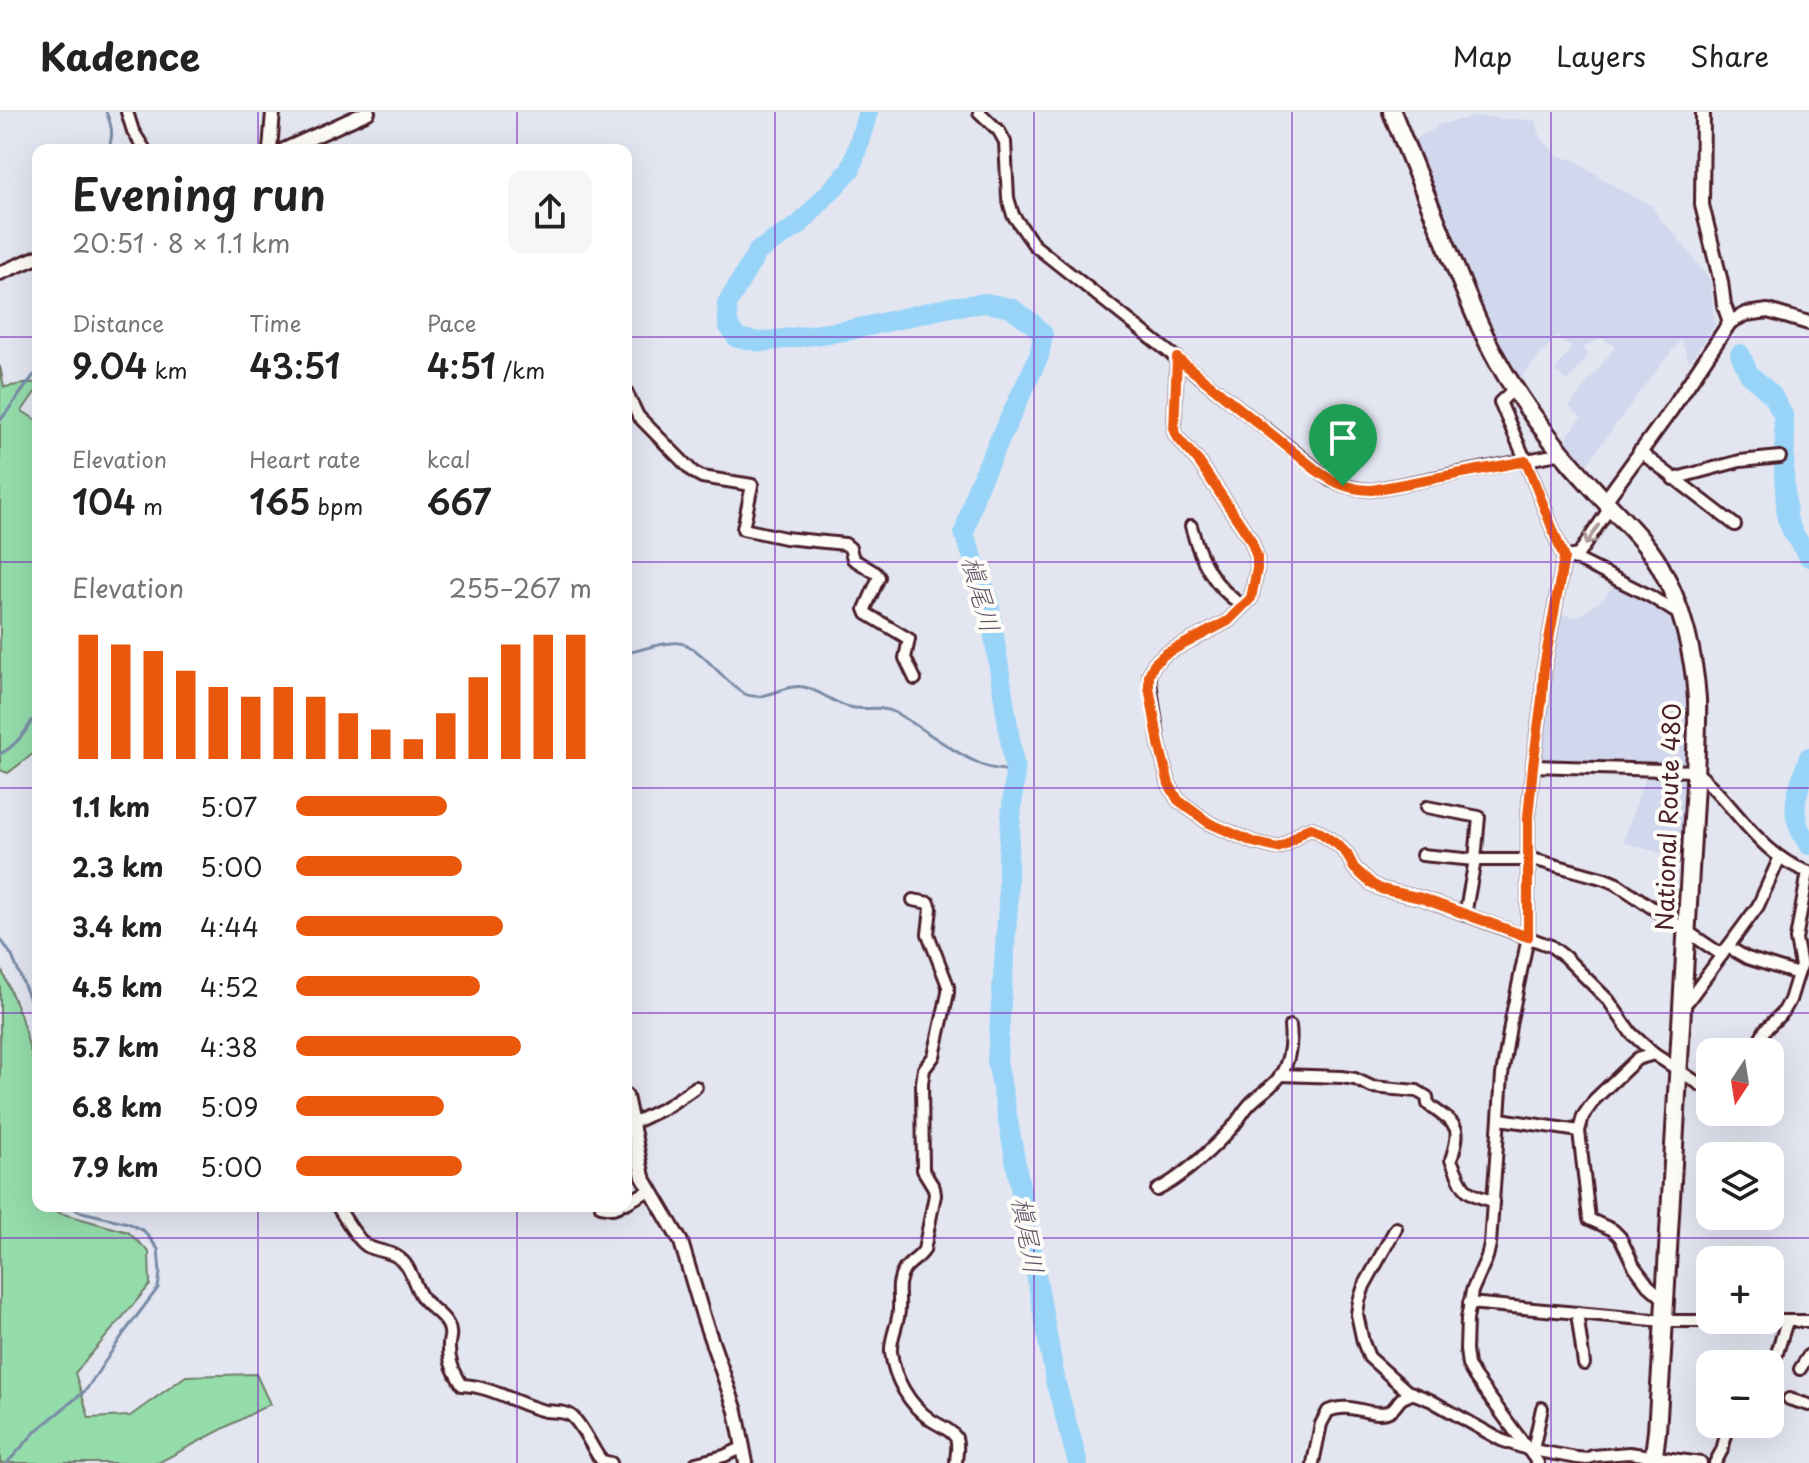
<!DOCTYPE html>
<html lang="en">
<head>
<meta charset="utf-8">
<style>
  :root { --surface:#fff; --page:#f6f6f6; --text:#222; --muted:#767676; --line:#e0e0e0; --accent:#ea580c }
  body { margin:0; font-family:"Playpen Sans","Klee One",sans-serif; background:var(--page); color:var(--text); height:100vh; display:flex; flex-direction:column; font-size:30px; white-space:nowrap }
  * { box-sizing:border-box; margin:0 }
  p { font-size:26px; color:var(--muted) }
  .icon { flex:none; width:44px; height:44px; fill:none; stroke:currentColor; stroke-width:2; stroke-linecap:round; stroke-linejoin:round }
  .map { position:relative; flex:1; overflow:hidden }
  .sheet { position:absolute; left:32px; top:32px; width:600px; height:1068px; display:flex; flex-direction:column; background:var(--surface); border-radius:16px; box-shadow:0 8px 32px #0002 }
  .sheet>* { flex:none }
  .needle { width:52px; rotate:192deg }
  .controls { position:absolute; left:1696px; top:926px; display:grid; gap:16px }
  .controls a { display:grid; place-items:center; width:88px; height:88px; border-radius:16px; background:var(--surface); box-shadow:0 8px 32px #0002; font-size:40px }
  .pin { position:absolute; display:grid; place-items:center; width:68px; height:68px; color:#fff; margin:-82px -34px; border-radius:50% 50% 50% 0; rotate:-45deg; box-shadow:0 0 8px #0007 }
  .pin .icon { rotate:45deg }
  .round { display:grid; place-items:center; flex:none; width:84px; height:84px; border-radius:16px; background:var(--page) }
  .overview { display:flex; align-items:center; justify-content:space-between; height:136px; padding:0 40px }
  h1 { font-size:44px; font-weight:600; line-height:60px }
  .metrics { display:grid; grid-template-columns:repeat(3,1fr); gap:12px; height:136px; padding:8px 40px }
  .metrics div { display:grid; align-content:center }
  .metrics b { font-size:34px; font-weight:600 }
  .metrics small { font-size:22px; font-weight:400 }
  .metrics p { font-size:22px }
  .chart { height:224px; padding:16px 40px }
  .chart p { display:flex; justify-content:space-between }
  .chart svg { width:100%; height:144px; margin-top:8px; stroke:var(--accent); stroke-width:6 }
  ul { padding:0 40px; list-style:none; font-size:26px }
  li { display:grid; grid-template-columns:128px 96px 1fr; align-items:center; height:60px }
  li i { height:20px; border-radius:10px; background:var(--accent) }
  header { display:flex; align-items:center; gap:48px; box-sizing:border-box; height:112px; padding:0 40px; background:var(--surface); border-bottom:2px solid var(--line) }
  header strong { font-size:38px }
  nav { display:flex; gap:44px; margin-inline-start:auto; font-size:28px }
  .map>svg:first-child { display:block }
  .built { fill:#d1d7ed }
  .green { fill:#94dcaa; stroke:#6f7e6a; stroke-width:2 }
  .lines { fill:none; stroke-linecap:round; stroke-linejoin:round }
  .stream { stroke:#798ca6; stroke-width:3 }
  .river { stroke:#98d4f8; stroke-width:20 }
  .minor-casing { stroke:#4a1f2b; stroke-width:16 }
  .tertiary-casing { stroke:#4a1f2b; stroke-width:18 }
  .trunk-casing { stroke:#4a1f2b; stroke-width:22 }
  .minor { stroke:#fdfcf7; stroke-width:10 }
  .tertiary { stroke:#fdfcf7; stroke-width:12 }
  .trunk { stroke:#fdfcf7; stroke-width:16 }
  .oneway { stroke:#ac999b }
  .route-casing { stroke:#fff; stroke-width:16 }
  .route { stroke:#ea580c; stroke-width:10 }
  .grid { fill:none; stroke:#7b2cbf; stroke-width:2; stroke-opacity:0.55 }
  .labels { text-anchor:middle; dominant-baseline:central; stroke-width:8; stroke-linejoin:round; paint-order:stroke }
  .street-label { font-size:24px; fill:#4a1f2b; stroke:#fdfcf7 }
  .water-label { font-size:26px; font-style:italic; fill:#615568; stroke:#fdfcf7 }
</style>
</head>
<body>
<header>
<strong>Kadence</strong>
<nav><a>Map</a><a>Layers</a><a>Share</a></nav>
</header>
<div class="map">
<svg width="1809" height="1351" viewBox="0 0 1809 1351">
  <rect width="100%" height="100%" fill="#e3e6f1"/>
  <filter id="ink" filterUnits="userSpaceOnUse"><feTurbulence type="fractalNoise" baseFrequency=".0125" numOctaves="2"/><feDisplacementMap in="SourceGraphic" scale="16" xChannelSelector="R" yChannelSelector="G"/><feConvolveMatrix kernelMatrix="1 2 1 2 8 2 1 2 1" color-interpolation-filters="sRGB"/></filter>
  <g filter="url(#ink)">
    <!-- built -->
    <g class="built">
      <path d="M 1477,4 L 1505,7 L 1536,8 L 1539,21 L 1544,29 L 1557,44 L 1574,48 L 1619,77 L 1651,93 L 1659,106 L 1677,125 L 1710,168 L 1715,213 L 1689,250 L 1681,228 L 1644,274 L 1587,352 L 1565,329 L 1581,305 L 1569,295 L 1615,235 L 1602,226 L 1586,234 L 1583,237 L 1589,242 L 1568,269 L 1554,259 L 1572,236 L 1557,224 L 1519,268 L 1504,244 L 1485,205 L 1414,28 L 1436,16 L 1438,13 Z"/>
      <path d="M 1615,471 L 1649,488 L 1676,509 L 1690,580 L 1691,595 L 1685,716 L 1666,743 L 1623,730 L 1648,657 L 1536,652 L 1547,565 L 1557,502 L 1578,505 L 1604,486 Z"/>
    </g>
    <!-- green -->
    <g class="green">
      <path d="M 0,254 L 4,275 L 38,270 L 38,276 L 22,299 L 38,309 L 38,638 L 8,661 L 0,658 Z"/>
      <path d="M 0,854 L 20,902 L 38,966 L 38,1094 L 49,1094 L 49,1098 L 128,1120 L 149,1140 L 150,1173 L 75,1261 L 89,1306 L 130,1304 L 186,1264 L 256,1262 L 270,1292 L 158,1351 L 0,1351 Z"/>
    </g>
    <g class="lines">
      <!-- stream -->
      <g class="stream">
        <path d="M 106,0 C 112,14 114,23 108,38"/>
        <path d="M 0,309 L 34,263 L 38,263"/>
        <path d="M 626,539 L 631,540 C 644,537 667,529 679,531 C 700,533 723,570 745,582 C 764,591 786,571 804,575 C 822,579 836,594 854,596 C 869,598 880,593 896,601 C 926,618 953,641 985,654 C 994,658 1005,658 1015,659"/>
        <path d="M 0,642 C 18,633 28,616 38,599"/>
        <path d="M 0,826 L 12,844 L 38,907"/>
        <path d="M 7,1351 L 37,1318 L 86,1278 L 124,1221 L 158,1176 L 160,1161 L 158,1137 L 144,1119 L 128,1111 L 78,1099 L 72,1094"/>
      </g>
      <!-- river -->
      <g class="river">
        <path d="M 868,0 L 851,57 L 799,113 L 758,139 L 727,192 L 728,213 L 737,226 L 761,230 L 851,218 L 950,195 L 986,191 L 1011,196 L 1031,210 L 1043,222 L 1039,244 L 977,376 L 964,422 L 988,485 L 1015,659 L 1008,742 L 1008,794 L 997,948 L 1056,1272 L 1078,1351"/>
        <path d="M 1740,242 L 1749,262 L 1772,283 L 1783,303 L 1785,329 L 1784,362 L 1787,406 L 1793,421 L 1809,445"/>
        <path d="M 1809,645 C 1798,679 1785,701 1809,733"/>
      </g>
      <defs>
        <g id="minor">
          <path d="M 127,0 L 133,19 L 145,38"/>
          <path d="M 979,0 L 999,19 L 1005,30 L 1008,86 L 1013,103 L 1034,133 L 1330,368 C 1344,374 1357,378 1372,378 L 1563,341"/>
          <path d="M 1177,246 L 1174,319 L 1176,324 L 1199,350 L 1251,428 L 1257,445 L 1257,457 L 1251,486 L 1228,509 L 1165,542 L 1154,552 L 1149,563 L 1159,632 L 1169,672 L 1178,688 L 1209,711 L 1253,730 L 1277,736 L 1285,733 L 1305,718 L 1311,716 L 1318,719 L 1338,733 L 1347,742 L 1354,756 L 1372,772 L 1381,777 L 1421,786 L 1551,834 L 1565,845 L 1609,889 L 1631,921 L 1654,942 L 1710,979"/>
          <path d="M 1514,277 L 1500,290 L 1528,354 L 1564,446 L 1544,555 L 1542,587 L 1533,654 L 1528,705 L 1528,825 L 1511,908 L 1502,963 L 1490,1132 L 1487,1145 L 1472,1179 L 1467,1207 L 1466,1238 L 1468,1253 L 1474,1264 L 1538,1351"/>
          <path d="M 626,279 L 638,304 L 693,360 L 702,365 L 752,373 L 743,417 L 785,426 L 845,432 L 850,436 L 853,447 L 876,461 L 879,465 L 865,497 L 867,502 L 909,527 L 905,546 L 915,567"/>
          <path d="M 1639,339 L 1735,413"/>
          <path d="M 1673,367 L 1740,349 L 1780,345"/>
          <path d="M 1191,414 C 1200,448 1213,474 1243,494"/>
          <path d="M 1567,445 L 1578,443 L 1607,400 L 1605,391"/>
          <path d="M 1564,446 L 1578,448 L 1650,484 L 1680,503"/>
          <path d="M 1533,654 L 1695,659 C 1734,690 1759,744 1809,760"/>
          <path d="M 1427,695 L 1479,705 L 1475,748 L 1465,803"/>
          <path d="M 1422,743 L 1475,748 L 1536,748 L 1605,767 L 1617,772 L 1722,843"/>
          <path d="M 913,788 L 929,791 L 931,796 L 928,822 L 948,874 L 948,881 L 934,944 L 924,957 L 922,971 L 923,1058 L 934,1076 L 935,1083 L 924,1138 C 919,1147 907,1151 903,1160 C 896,1172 900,1184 899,1197 C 899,1211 890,1225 891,1240 C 894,1266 909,1293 931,1308 C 938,1313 952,1318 956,1326 C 959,1334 956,1343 956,1351"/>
          <path d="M 1728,835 L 1747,846 L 1798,862"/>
          <path d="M 1683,889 L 1688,889 L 1758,794 L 1780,745"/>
          <path d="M 1752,940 L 1765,918 L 1784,899 L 1790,888 L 1798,862 L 1801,854 L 1796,827 L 1808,760"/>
          <path d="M 1654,942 L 1637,947 L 1595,987 L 1583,1004 L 1579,1019 L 1589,1107 L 1613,1118 L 1620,1125 L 1634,1154 L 1648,1173 L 1665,1188"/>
          <path d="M 1280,963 L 1342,965 L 1355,967 L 1372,975 L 1417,979 L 1427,985 L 1428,992 C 1456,1015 1463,1010 1451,1048 C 1464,1076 1461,1081 1493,1089"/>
          <path d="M 1500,1007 L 1579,1019"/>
          <path d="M 631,1012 L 666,995 L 696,975"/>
          <path d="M 1157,1078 C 1181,1066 1211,1038 1230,1018 C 1237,1011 1242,1001 1249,993 C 1259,982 1272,976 1281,963 C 1290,947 1292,932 1290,914"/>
          <path d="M 626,1091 L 650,1078"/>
          <path d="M 337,1094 C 344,1104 357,1128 367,1134 C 380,1141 395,1138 406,1153 C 413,1163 415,1176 423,1187 C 431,1197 449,1206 450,1220 C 451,1221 449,1231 449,1232 C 448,1249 454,1260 462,1273 C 492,1274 516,1292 545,1299 C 553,1300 563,1299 570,1303 C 579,1308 592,1335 598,1344 L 602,1349 L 611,1351"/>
          <path d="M 601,1094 L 613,1096 L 619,1094"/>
          <path d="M 1396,1116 L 1364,1174 L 1359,1189 L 1357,1202 L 1363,1230 L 1369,1245 L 1407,1279 L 1430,1288 L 1501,1328 L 1527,1337 L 1577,1346 L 1587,1347 L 1593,1344 L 1629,1341 L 1701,1351"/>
          <path d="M 1469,1191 L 1664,1209 L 1809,1209"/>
          <path d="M 1577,1201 L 1584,1252"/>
          <path d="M 1768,1252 L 1776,1244 L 1787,1209"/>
          <path d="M 1800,1257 L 1809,1243"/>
          <path d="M 1789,1287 L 1809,1293"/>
          <path d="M 1533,1338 L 1542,1296"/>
          <path d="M 696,1351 L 724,1344 L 742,1336"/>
          <path d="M 1313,1351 L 1321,1312 L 1328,1299 C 1351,1289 1368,1305 1387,1300 C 1395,1298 1396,1292 1401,1287 C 1404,1285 1410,1283 1413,1281"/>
          <path d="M 1715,1351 L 1722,1338 L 1729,1312"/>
        </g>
        <g id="tertiary">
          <path d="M 1703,0 L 1702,93 L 1721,170 L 1724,193 L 1730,210"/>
          <path d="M 270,38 L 273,0"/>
          <path d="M 284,38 L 368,0"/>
          <path d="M 0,161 L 38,145"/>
          <path d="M 1605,389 L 1671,298 L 1730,210 L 1746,202 L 1768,199 L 1809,211"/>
          <path d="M 626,984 L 643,1065 L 681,1130 L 704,1207 L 736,1299 L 746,1351"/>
        </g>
        <path id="trunk" d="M 1392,0 C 1411,47 1430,94 1449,140 C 1468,187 1486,234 1514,276 C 1537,312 1564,345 1593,376 C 1615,401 1643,425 1660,454 C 1682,494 1694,542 1697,587 C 1698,615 1695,644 1695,672 L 1661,1258 L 1657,1319 L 1653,1351"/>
      </defs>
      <!-- minor casing -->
      <use href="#minor" class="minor-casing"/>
      <!-- tertiary casing -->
      <use href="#tertiary" class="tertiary-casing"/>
      <!-- trunk casing -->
      <use href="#trunk" class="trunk-casing"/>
      <!-- minor -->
      <use href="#minor" class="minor"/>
      <!-- tertiary -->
      <use href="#tertiary" class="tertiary"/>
      <!-- trunk -->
      <use href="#trunk" class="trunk"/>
    </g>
    <!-- one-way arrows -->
    <defs><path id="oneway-shaft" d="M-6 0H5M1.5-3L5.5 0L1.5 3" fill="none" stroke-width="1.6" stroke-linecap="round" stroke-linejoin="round" transform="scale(2)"/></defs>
    <use class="oneway" href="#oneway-shaft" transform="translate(1592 423) rotate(124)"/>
  </g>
  <g class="lines" filter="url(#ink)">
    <defs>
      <path id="route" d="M 1177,246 L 1316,358 C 1334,371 1350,378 1372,378 L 1526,349 L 1564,446 L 1544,555 L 1542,587 L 1533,654 L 1528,705 L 1528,825 L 1421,786 L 1381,777 L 1372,772 L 1354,756 L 1347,742 L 1338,733 L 1318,719 L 1311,716 L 1305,718 L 1285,733 L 1277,736 L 1253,730 L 1209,711 L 1178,688 L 1169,672 L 1159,632 L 1149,575 L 1149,563 L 1154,552 L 1165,542 L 1228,509 L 1251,486 L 1257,457 L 1257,445 L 1251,428 L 1199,350 L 1176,324 L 1174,319 Z"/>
    </defs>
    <!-- route casing -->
    <use href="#route" class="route-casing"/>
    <!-- route -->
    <use href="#route" class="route"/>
  </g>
  <!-- grid -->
  <path class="grid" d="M 258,0 L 258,38M 517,0 L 517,38M 775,0 L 775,1351M 1034,0 L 1034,1351M 1292,0 L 1292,1351M 1551,0 L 1551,1351M 0,225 L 38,225M 626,225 L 1809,225M 0,450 L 38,450M 626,450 L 1809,450M 0,676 L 38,676M 626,676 L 1809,676M 0,901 L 38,901M 626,901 L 1809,901M 258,1094 L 258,1351M 517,1094 L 517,1351M 0,1126 L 1809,1126"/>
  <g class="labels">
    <!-- street labels -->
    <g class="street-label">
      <text transform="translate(1667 705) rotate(-88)">National Route 480</text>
    </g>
    <!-- water labels -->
    <g class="water-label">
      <text transform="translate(982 482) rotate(75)">槇尾川</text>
      <text transform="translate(1029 1123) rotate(80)">槇尾川</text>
    </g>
  </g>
</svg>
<div class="controls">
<a><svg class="needle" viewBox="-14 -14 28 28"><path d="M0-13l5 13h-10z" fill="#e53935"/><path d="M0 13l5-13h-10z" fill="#767676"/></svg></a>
<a><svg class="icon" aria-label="layers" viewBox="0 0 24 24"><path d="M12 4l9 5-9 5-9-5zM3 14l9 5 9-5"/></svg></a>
<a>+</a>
<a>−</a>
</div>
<div class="pin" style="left:1343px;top:374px;background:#1e9e55"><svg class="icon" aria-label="arrive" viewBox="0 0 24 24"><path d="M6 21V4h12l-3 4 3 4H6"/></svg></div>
<section class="sheet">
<div class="overview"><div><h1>Evening run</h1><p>20:51 · 8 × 1.1 km</p></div><a class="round"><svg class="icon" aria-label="share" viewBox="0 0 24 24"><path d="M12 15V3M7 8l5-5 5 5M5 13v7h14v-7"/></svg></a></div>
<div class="metrics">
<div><p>Distance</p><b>9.04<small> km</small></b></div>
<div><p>Time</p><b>43:51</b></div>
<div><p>Pace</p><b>4:51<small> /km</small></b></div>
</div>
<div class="metrics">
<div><p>Elevation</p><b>104<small> m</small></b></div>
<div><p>Heart rate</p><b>165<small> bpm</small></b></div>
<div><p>kcal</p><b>667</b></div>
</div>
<div class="chart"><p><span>Elevation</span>255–267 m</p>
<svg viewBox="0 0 160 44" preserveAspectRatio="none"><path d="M5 44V6M15 44V9M25 44V11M35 44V17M45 44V22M55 44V25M65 44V22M75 44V25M85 44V30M95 44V35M105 44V38M115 44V30M125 44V19M135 44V9M145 44V6M155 44V6"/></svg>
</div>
<ul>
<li><b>1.1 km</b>5:07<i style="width:51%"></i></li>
<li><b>2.3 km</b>5:00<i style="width:56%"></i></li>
<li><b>3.4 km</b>4:44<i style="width:70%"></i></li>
<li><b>4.5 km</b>4:52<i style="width:62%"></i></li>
<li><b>5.7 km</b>4:38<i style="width:76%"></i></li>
<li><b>6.8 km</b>5:09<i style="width:50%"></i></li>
<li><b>7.9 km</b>5:00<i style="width:56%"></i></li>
</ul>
</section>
</div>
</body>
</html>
